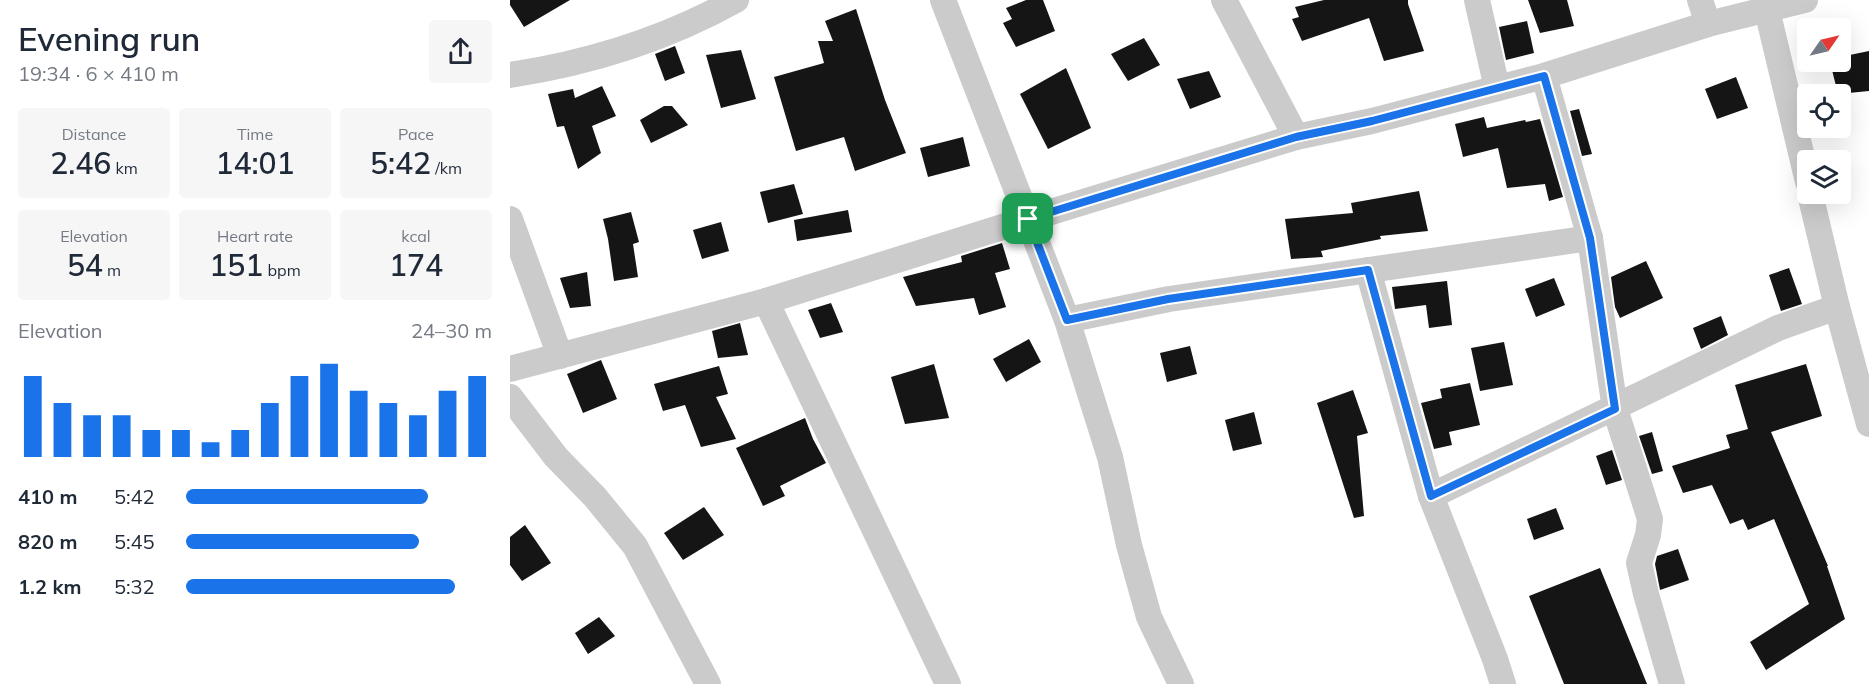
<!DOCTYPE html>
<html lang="en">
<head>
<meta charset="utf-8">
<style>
  :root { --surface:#fff; --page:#f6f6f7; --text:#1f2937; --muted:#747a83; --accent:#1a73e8 }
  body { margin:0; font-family:Mulish,sans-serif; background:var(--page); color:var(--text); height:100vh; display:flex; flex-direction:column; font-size:22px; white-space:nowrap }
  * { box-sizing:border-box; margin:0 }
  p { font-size:20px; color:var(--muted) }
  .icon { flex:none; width:33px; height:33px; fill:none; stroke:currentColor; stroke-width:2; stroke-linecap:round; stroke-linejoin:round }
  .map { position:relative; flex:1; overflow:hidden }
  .details { display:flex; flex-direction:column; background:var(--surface); width:510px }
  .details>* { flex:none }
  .needle { width:39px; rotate:56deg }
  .fabs { position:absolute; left:1287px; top:18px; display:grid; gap:12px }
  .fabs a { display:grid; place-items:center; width:54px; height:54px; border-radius:6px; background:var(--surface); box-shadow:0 6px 24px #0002; font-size:30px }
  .pin { position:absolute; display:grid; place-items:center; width:51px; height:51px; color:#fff; margin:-26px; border-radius:12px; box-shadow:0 3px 9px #0006 }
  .round { display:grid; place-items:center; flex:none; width:63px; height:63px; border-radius:6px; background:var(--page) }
  .head { display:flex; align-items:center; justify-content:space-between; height:102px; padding:0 18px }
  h1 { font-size:33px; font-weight:600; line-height:45px }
  .metrics { display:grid; grid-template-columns:repeat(3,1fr); gap:9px; height:102px; padding:6px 18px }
  .metrics div { display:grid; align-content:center; border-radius:6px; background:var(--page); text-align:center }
  .metrics b { font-size:30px; font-weight:600 }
  .metrics small { font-size:16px; font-weight:400 }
  .metrics p { font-size:16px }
  .chart { height:168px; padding:12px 18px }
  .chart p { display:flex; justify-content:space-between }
  .chart svg { width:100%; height:108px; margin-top:6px; stroke:var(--accent); stroke-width:6 }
  ul { padding:0 18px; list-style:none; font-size:20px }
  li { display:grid; grid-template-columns:96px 72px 1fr; align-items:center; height:45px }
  li i { height:15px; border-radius:8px; background:var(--accent) }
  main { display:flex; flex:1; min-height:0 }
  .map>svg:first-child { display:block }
  .building { fill:#151515 }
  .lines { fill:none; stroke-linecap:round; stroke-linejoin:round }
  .minor { stroke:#cbcbcb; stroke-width:26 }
  .route-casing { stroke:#fff; stroke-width:12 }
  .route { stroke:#1a73e8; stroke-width:8 }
</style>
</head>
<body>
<main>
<section class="details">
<div class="head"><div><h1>Evening run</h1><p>19:34 · 6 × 410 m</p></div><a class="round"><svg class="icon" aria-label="share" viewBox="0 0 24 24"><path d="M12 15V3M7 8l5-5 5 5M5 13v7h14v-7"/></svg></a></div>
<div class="metrics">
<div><p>Distance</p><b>2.46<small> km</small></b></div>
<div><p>Time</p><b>14:01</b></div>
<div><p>Pace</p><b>5:42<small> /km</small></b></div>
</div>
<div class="metrics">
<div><p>Elevation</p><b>54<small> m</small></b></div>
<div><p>Heart rate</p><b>151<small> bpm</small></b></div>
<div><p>kcal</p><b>174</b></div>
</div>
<div class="chart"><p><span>Elevation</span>24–30 m</p>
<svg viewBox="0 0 160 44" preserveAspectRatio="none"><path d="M5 44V11M15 44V22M25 44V27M35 44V27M45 44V33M55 44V33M65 44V38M75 44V33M85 44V22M95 44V11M105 44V6M115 44V17M125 44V22M135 44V27M145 44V17M155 44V11"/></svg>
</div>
<ul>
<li><b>410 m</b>5:42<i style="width:79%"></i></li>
<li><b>820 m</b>5:45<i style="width:76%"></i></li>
<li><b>1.2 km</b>5:32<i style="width:88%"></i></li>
</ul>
</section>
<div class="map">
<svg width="1359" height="684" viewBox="0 0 1359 684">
  <rect width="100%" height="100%" fill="#fff"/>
  <!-- building -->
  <g class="building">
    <path d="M 0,0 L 60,0 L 14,27 L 0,5 Z"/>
    <path d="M 516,0 L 533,0 L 545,31 L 506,47 L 493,23 L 502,19 L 496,8 Z"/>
    <path d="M 814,0 L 898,0 L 898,4 L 914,51 L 874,61 L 859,18 L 792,41 L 782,19 L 789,17 L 785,7 Z"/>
    <path d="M 1018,0 L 1057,0 L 1064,26 L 1030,33 Z"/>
    <path d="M 346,9 L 375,100 L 396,153 L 345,171 L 334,137 L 286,151 L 264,77 L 314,63 L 308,41 L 323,41 L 315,21 Z"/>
    <path d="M 1017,21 L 1024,53 L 996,60 L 989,27 Z"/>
    <path d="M 634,38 L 650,65 L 618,81 L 601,54 Z"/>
    <path d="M 165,46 L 175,73 L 155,81 L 145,54 Z"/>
    <path d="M 231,50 L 246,99 L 211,108 L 196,55 Z"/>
    <path d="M 1359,51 L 1359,91 L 1328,94 L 1320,62 L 1330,62 L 1330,57 Z"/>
    <path d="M 556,68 L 581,128 L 538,149 L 510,94 Z"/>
    <path d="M 699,71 L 711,97 L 680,109 L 667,79 Z"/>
    <path d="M 1226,77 L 1238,108 L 1207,119 L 1195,89 Z"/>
    <path d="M 92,86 L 106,116 L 82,126 L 91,153 L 68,169 L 54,126 L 47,127 L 38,94 L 63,89 L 65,98 Z"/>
    <path d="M 154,106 L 162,106 L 178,125 L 141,143 L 130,120 Z"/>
    <path d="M 1069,109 L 1082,154 L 1072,156 L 1060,111 Z"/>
    <path d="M 974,117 L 977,128 L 1015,120 L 1016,122 L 1030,119 L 1053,197 L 1039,201 L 1035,184 L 997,188 L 988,148 L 953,157 L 945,124 Z"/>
    <path d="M 453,137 L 460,166 L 418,177 L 410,148 Z"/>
    <path d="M 284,184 L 293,214 L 258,223 L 250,192 Z"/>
    <path d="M 909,191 L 918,231 L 870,236 L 871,239 L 811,251 L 813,257 L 781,259 L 775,219 L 843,213 L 841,203 Z"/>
    <path d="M 338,210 L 342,232 L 287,241 L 284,220 Z"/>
    <path d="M 121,212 L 129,242 L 123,244 L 128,277 L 104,281 L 98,239 L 93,219 Z"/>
    <path d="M 211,222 L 219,251 L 192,259 L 183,230 Z"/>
    <path d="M 492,243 L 500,269 L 485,273 L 496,307 L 469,315 L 464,298 L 406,306 L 393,277 L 452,262 L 451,256 Z"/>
    <path d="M 1136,261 L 1153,298 L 1110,318 L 1105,307 L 1101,277 Z"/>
    <path d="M 1279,268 L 1292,304 L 1271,311 L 1259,275 Z"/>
    <path d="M 77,272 L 81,306 L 60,308 L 50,278 Z"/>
    <path d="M 1044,278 L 1055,305 L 1026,317 L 1015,289 Z"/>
    <path d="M 937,281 L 942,325 L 919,328 L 916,305 L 885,309 L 882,287 Z"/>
    <path d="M 321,303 L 333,332 L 310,338 L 298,310 Z"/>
    <path d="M 1211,316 L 1218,335 L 1191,349 L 1183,328 Z"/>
    <path d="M 230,323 L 238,355 L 208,358 L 202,331 Z"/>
    <path d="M 519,339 L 531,362 L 496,382 L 483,359 Z"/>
    <path d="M 994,342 L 1003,385 L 970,391 L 961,348 Z"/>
    <path d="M 680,346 L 687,374 L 657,382 L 650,353 Z"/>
    <path d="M 91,360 L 107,399 L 73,413 L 57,374 Z"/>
    <path d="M 424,364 L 439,418 L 395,424 L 381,377 Z"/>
    <path d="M 1296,364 L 1312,416 L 1261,432 L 1318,566 L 1317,566 L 1335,619 L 1256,670 L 1240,642 L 1299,604 L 1264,519 L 1238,530 L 1233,519 L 1220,524 L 1202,485 L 1173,493 L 1162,466 L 1220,448 L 1216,435 L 1238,429 L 1225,385 Z"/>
    <path d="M 209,366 L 218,394 L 206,397 L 226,439 L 191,447 L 175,405 L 153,411 L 144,384 Z"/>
    <path d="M 960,383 L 970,425 L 939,432 L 942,445 L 924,449 L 911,403 L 932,398 L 930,389 Z"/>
    <path d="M 843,390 L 858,433 L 847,436 L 854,516 L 844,518 L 807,403 Z"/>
    <path d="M 744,412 L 752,444 L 723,451 L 715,420 Z"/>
    <path d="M 295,418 L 303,439 L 316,463 L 270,486 L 275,496 L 253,506 L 226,448 Z"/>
    <path d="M 1142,432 L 1153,471 L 1142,474 L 1129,436 Z"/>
    <path d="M 1102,450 L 1112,480 L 1096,485 L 1086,456 Z"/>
    <path d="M 194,507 L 214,535 L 173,560 L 154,533 Z"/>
    <path d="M 1046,508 L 1054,529 L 1024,540 L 1017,519 Z"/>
    <path d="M 15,525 L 41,563 L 12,581 L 0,565 L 0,537 Z"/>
    <path d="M 1168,549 L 1179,580 L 1150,590 L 1145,564 L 1147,556 Z"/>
    <path d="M 1090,568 L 1137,684 L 1054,684 L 1019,596 Z"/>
    <path d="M 89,617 L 105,636 L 78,654 L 65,633 Z"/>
  </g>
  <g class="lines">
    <!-- minor -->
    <g class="minor">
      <path d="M 433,0 L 557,320 L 600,457 L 619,545 L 639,617 L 671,684"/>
      <path d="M 714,0 L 786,137"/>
      <path d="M 967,0 L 987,88"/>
      <path d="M 1190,0 L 1198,24"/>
      <path d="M 1257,10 L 1298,182"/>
      <path d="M 0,75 C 79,63 156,39 226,0"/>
      <path d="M 1034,76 L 1080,238 L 1105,409 L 1140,519 L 1138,535 L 1129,563 L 1136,594 L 1162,684"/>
      <path d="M 1300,194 L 1327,307 L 1359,424"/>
      <path d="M 0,219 L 50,356"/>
      <path d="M 858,270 L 921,496 L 985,659 L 993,684"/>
      <path d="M 256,301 L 438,684"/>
      <path d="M 557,320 L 659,299 L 1080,238"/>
      <path d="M 0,369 L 256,301 L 518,219 L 786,137 L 862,121 L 1034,76 L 1198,24 L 1295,0"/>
      <path d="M 0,397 L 46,457 L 85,497 L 125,546 L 198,684"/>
      <path d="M 921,496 L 1268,328 L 1327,307"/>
    </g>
  </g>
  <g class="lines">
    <defs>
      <path id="route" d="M 1034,76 L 1080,238 L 1105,409 L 921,496 L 858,270 L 658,299 L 557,320 L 518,219 L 786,137 L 862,121 Z"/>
    </defs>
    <!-- route casing -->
    <use href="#route" class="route-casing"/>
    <!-- route -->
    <use href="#route" class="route"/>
  </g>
</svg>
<div class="fabs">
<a><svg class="needle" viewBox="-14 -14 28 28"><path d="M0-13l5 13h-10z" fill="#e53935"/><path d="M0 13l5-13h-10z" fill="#747a83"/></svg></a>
<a><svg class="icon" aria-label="locate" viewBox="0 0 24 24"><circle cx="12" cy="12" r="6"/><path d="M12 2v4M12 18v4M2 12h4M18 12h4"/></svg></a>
<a><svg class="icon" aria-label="layers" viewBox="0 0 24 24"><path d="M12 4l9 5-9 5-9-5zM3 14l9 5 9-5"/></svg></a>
</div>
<div class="pin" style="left:518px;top:219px;background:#1e9e55"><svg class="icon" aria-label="arrive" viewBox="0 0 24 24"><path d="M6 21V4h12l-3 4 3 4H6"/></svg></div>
</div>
</main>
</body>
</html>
